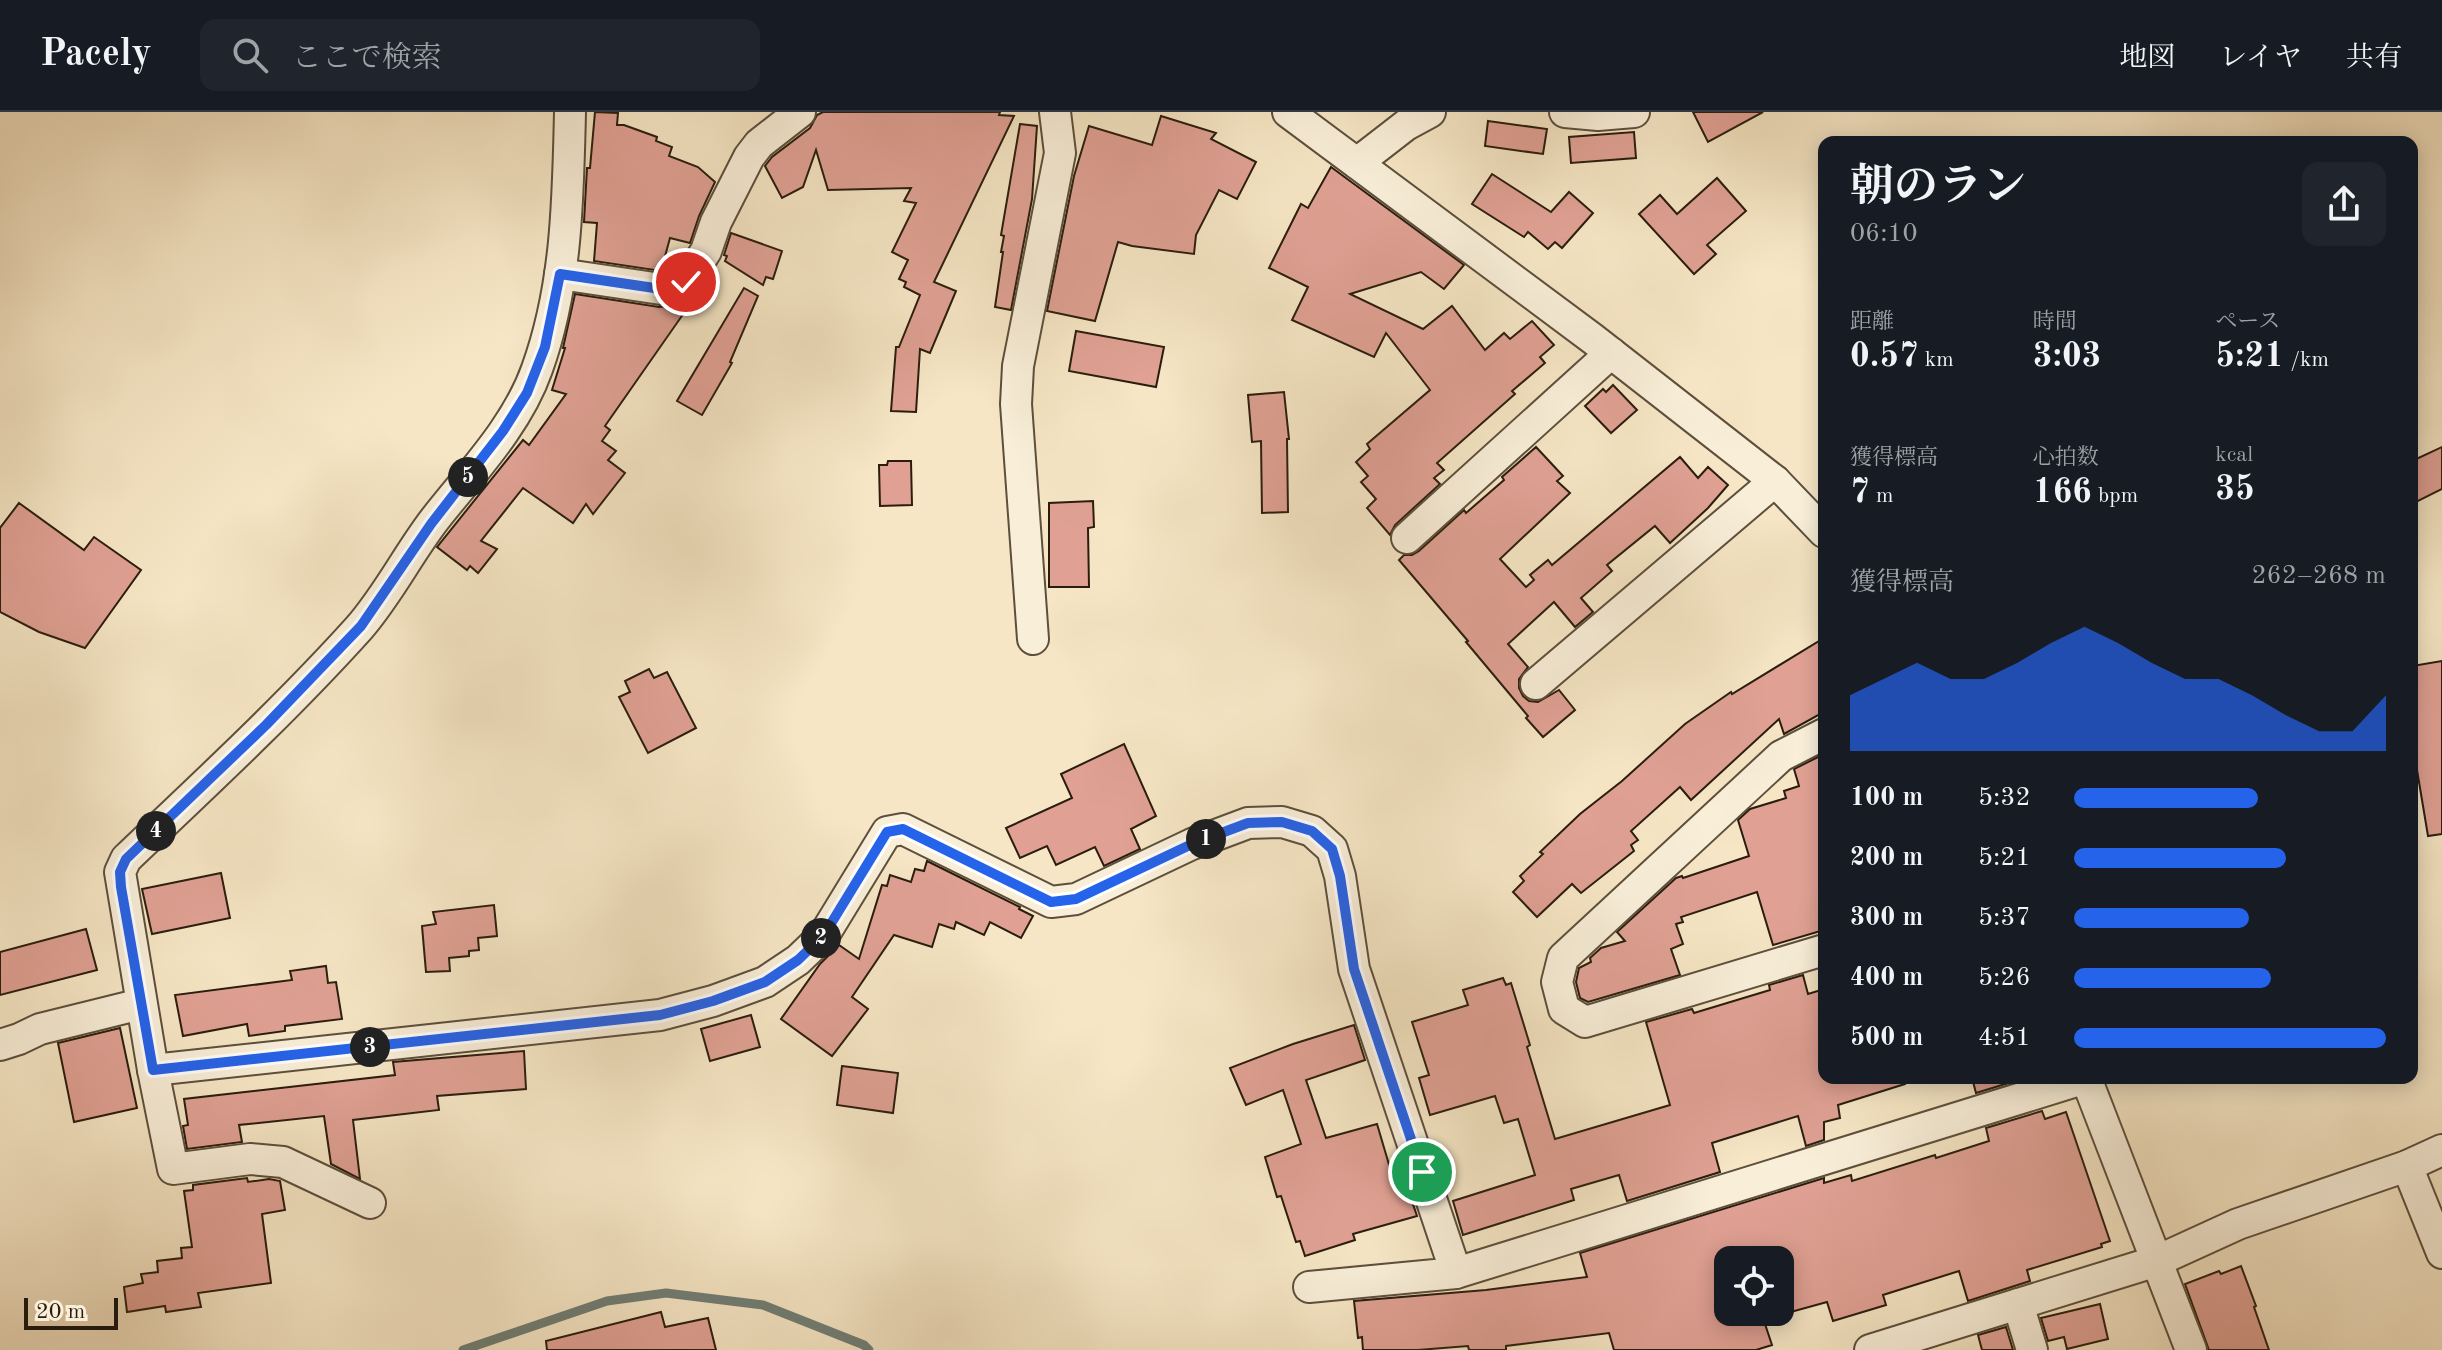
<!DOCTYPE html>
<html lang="ja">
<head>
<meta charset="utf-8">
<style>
  :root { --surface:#171b24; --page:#20242c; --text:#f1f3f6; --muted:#9ea1a6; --line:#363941; --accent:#2563eb }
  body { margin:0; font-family:"Old Standard TT","Noto Serif JP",serif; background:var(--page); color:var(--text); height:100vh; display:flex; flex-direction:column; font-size:30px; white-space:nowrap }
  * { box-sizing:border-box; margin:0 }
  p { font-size:26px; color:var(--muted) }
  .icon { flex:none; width:44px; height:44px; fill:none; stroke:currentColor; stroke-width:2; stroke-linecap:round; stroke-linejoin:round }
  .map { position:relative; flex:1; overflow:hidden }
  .panel { position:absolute; left:1818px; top:24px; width:600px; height:948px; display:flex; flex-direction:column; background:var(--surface); border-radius:16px; box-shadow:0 4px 20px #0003 }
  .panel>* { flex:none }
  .tools { position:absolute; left:1714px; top:1134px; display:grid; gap:16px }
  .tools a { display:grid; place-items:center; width:80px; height:80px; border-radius:16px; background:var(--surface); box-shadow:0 4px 20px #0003; font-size:40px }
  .scale { position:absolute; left:24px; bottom:20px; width:94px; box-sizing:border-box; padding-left:8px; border:4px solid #2a1d0e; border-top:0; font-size:22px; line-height:28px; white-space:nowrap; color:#2a1d0e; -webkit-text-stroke:6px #f9efd9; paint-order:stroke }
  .pin { position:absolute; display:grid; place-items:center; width:68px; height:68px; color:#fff; margin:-34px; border:4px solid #fff; border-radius:50%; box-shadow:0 2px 8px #0007 }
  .km { position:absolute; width:40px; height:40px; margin:-20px; border-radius:50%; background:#222; color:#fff; font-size:22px; line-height:40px; text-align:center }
  .round { display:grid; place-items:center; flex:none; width:84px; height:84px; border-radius:16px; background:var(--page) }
  .overview { display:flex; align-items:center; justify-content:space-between; height:136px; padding:0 32px }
  h1 { font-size:44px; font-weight:700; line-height:60px }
  .figures { display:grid; grid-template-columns:repeat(3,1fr); gap:12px; height:136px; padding:8px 32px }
  .figures div { display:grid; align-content:center }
  .figures b { font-size:34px; font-weight:700 }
  .figures small { font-size:22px; font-weight:400 }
  .figures p { font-size:22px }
  .chart { height:224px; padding:16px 32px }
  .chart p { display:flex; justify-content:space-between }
  .chart svg { width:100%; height:144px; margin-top:8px; fill:var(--accent); opacity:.7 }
  ul { padding:0 32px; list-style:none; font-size:26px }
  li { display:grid; grid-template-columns:128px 96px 1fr; align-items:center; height:60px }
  li i { height:20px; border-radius:10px; background:var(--accent) }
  header { display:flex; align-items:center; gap:48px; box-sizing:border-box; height:112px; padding:0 40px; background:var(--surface); border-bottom:2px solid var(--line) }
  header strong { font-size:38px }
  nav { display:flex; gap:44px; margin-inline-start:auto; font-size:28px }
  .search { width:560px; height:72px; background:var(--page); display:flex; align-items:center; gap:20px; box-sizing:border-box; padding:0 28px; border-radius:16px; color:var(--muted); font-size:30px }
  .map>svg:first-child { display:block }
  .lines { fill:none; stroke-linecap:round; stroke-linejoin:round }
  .stream { stroke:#707e75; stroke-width:9 }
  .building { fill:#e0a194; stroke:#2a1d0e; stroke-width:2 }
  .minor-casing { stroke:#5d4f3c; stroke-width:34 }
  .minor { stroke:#f9efd9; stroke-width:30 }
  .route-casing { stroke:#fff; stroke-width:16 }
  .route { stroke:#2563eb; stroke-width:10 }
</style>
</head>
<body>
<header>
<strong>Pacely</strong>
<div class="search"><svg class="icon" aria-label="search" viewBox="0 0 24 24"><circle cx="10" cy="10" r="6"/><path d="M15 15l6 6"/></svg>ここで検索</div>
<nav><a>地図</a><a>レイヤ</a><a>共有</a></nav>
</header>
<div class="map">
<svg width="2442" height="1238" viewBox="0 0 2442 1238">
  <rect width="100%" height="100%" fill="#f6e6c5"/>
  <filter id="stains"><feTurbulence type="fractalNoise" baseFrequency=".0025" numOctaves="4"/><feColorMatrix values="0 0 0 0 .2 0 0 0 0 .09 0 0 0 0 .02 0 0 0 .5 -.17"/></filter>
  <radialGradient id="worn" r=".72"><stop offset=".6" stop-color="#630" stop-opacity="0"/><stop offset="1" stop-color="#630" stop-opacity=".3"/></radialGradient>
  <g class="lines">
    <!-- stream -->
    <path class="stream" d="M 463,1238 L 607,1189 L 666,1181 L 763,1193 L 864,1233 L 869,1238"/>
  </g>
  <!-- building -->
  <g class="building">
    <path d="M 595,0 L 618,1 L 617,13 L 624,13 L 657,25 L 656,29 L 672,35 L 669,44 L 698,55 L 715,70 L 699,104 L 690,131 L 670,126 L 661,159 L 594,149 L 597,111 L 584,110 L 587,56 L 590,56 Z"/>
    <path d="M 823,0 L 1000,0 L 999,3 L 1014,4 L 934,170 L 956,179 L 930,241 L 920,237 L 916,300 L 891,299 L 896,235 L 899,235 L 920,183 L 904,175 L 906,170 L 899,167 L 908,148 L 892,140 L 916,91 L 904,89 L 911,76 L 828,78 L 816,38 L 803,75 L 782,86 L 765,54 L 772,45 L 810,16 L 817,3 Z"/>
    <path d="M 1693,0 L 1763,0 L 1708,30 Z"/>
    <path d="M 1161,4 L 1216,21 L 1211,27 L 1256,50 L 1237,87 L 1219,78 L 1196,123 L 1194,142 L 1132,134 L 1118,130 L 1095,209 L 1047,199 L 1074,64 L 1089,14 L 1152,33 Z"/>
    <path d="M 1488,9 L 1547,17 L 1543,42 L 1485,34 Z"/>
    <path d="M 1020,12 L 1037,14 L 1032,87 L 1011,198 L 995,195 L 1003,140 L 1001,140 L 1004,124 L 1001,123 Z"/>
    <path d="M 1634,20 L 1636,46 L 1571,51 L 1569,25 Z"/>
    <path d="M 1331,55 L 1464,153 L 1444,177 L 1421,160 L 1350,182 L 1423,217 L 1452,194 L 1485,238 L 1504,221 L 1510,227 L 1532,209 L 1554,233 L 1540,245 L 1545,251 L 1512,279 L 1515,282 L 1437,351 L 1444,358 L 1434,366 L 1440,372 L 1395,413 L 1390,423 L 1367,396 L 1376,387 L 1361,370 L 1368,364 L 1356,350 L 1370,337 L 1367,332 L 1430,278 L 1386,221 L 1374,245 L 1292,208 L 1308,175 L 1269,156 L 1301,92 L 1308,96 Z"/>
    <path d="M 1492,62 L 1551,100 L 1569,80 L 1593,101 L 1562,136 L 1555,130 L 1548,137 L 1528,120 L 1524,125 L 1472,92 Z"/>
    <path d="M 1717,66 L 1746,99 L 1707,133 L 1716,142 L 1694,162 L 1639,102 L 1660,83 L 1677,102 Z"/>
    <path d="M 731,121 L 782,139 L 773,167 L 766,165 L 763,173 L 725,149 L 727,144 L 724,143 Z"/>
    <path d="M 744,176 L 758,184 L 730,250 L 732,251 L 702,303 L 677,289 Z"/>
    <path d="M 575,182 L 659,195 L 678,193 L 693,188 L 605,314 L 610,318 L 602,329 L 616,339 L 608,348 L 625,361 L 593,402 L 586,392 L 573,411 L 523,376 L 481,429 L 497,437 L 478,461 L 470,454 L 467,458 L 437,435 L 523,328 L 529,333 L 566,282 L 552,278 L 565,236 L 563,236 Z"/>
    <path d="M 1076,219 L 1164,235 L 1156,275 L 1069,259 Z"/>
    <path d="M 1613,273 L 1637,298 L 1611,321 L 1585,294 L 1603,277 L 1606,280 Z"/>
    <path d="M 1284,280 L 1289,327 L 1287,327 L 1288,400 L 1262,401 L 1261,329 L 1252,330 L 1248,283 Z"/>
    <path d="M 1536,335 L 1563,364 L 1557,369 L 1570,381 L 1500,447 L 1526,475 L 1534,468 L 1530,463 L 1548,448 L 1552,453 L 1680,345 L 1698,366 L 1708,355 L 1728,373 L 1708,396 L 1670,431 L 1655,414 L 1607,453 L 1612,459 L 1581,486 L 1593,500 L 1575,515 L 1554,490 L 1508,532 L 1528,555 L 1519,567 L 1519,576 L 1523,584 L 1529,589 L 1538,590 L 1559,578 L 1575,598 L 1543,625 L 1526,606 L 1528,604 L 1466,530 L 1468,529 L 1399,448 L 1404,443 L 1412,443 L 1419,439 L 1464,398 L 1466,401 L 1504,368 L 1502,365 Z"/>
    <path d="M 2442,335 L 2442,377 L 2412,392 L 2412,349 Z"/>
    <path d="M 888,349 L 911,349 L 912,393 L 880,394 L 879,353 L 887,353 Z"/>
    <path d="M 1093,389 L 1094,415 L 1088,416 L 1089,475 L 1049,475 L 1049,391 Z"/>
    <path d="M 19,391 L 84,438 L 94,425 L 141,458 L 85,536 L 39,520 L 0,500 L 0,416 Z"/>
    <path d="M 1824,526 L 1824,600 L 1784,622 L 1779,607 L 1691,688 L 1680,675 L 1631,719 L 1638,728 L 1631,733 L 1634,739 L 1581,781 L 1572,772 L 1537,805 L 1513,780 L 1524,769 L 1520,764 L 1543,742 L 1540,740 L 1580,702 L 1622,669 L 1685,612 L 1731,580 L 1732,582 Z"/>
    <path d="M 2442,549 L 2442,722 L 2428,724 L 2412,628 L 2412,554 Z"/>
    <path d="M 649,557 L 654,566 L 667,560 L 696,616 L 648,641 L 619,585 L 630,580 L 625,569 Z"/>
    <path d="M 1124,632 L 1156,704 L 1131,717 L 1140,737 L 1104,754 L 1095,735 L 1056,753 L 1047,734 L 1020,746 L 1006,716 L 1072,686 L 1061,662 Z"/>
    <path d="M 1822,643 L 1824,651 L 1824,818 L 1773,833 L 1757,780 L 1681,805 L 1683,810 L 1676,812 L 1683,832 L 1671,837 L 1680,863 L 1588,890 L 1580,886 L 1576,870 L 1579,856 L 1591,850 L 1590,846 L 1601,836 L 1625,829 L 1617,820 L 1676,766 L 1682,764 L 1683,766 L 1749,744 L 1738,708 L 1750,697 L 1786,686 L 1784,679 L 1799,674 L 1794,657 Z"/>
    <path d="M 927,749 L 1020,795 L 1019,797 L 1033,804 L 1021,826 L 990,810 L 984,823 L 956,810 L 954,817 L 939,812 L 932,835 L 894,823 L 852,885 L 868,897 L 832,944 L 781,907 L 820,852 L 839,833 L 859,847 L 882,773 L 887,774 L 890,763 L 911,770 L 915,757 L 924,759 Z"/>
    <path d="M 221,761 L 230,806 L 152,822 L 142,777 Z"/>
    <path d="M 494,793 L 497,824 L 478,826 L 479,838 L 469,839 L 469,844 L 449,846 L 450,859 L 426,860 L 422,814 L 436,812 L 433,800 Z"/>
    <path d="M 86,817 L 97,858 L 0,883 L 0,840 Z"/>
    <path d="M 326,854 L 328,871 L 336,870 L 342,907 L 285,914 L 285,919 L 249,924 L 247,912 L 183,924 L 175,883 L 292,868 L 290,859 Z"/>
    <path d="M 1803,863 L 1808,882 L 1824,877 L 1824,966 L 1904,966 L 1905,972 L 1838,993 L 1840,1006 L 1824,1010 L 1824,1028 L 1806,1034 L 1798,1004 L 1712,1031 L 1720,1060 L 1627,1089 L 1619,1063 L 1571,1077 L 1574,1088 L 1463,1123 L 1453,1089 L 1535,1063 L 1518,1007 L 1504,1011 L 1495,984 L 1430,1003 L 1419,966 L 1429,963 L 1412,910 L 1468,893 L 1463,878 L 1503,866 L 1506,873 L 1511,871 L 1530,933 L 1527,935 L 1555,1027 L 1670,993 L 1646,910 L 1692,897 L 1694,901 L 1770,878 L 1769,873 Z"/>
    <path d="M 751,903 L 760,935 L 710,949 L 701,917 Z"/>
    <path d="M 1354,913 L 1365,948 L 1306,968 L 1326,1026 L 1377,1012 L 1393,1066 L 1403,1063 L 1417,1104 L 1353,1122 L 1355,1128 L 1305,1144 L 1300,1129 L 1296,1130 L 1281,1084 L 1277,1085 L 1265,1045 L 1301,1032 L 1283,978 L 1246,993 L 1230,956 L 1293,932 Z"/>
    <path d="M 120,916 L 137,996 L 74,1010 L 58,931 Z"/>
    <path d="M 524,939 L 526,977 L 437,984 L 439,998 L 353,1008 L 360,1067 L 331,1052 L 324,1004 L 239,1013 L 242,1030 L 187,1037 L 183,1014 L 188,1013 L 184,987 L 395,963 L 393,950 Z"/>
    <path d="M 842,954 L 898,961 L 893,1001 L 837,993 Z"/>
    <path d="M 1972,966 L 2025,966 L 1976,981 Z"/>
    <path d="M 2042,999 L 2045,1007 L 2066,1000 L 2110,1129 L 2101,1132 L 2102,1135 L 2027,1158 L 2030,1169 L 1968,1189 L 1959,1159 L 1883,1183 L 1886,1193 L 1833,1209 L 1827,1190 L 1780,1203 L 1780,1148 L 1728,1148 L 1728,1200 L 1761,1200 L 1772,1233 L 1756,1238 L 1614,1238 L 1609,1221 L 1506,1234 L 1506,1238 L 1469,1238 L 1468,1234 L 1418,1238 L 1363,1238 L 1362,1225 L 1358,1226 L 1354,1189 L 1486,1178 L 1587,1165 L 1580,1141 L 1824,1066 L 1824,1071 L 1851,1063 L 1852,1069 L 1935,1043 L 1936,1046 L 1989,1029 L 1986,1016 Z"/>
    <path d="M 247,1066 L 248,1070 L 269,1067 L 280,1069 L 285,1098 L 262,1102 L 271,1171 L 198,1181 L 201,1195 L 166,1200 L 165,1194 L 127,1200 L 124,1175 L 143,1171 L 141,1162 L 158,1160 L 157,1149 L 182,1146 L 181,1136 L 192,1135 L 184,1079 L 193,1078 L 193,1073 Z"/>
    <path d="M 2241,1154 L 2256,1194 L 2254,1195 L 2269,1238 L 2209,1238 L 2185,1172 L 2219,1159 L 2221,1162 Z"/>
    <path d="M 2100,1192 L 2108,1227 L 2067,1237 L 2064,1225 L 2048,1229 L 2041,1206 Z"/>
    <path d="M 661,1200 L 665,1215 L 708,1206 L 716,1238 L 547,1238 L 546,1229 Z"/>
    <path d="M 2006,1215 L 2013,1238 L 1982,1238 L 1978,1223 Z"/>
  </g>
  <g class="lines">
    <defs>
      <g id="minor">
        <path d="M 570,0 C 568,87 567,174 537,257 C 517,314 471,361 435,407 C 408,442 388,483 359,516 C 286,597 205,672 126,747 L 120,760 L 153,958 L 660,903 L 713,889 L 765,870 L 798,848 L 824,823 L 887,720 L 903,717 L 1051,790 L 1076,787 L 1192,732 L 1248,711 L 1282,710 L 1312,719 L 1332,737 L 1340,764 L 1354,857 L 1456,1161 L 1309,1175"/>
        <path d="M 1288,0 L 1593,227 L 1775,369 L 1824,420"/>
        <path d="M 1565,0 L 1598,3 L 1634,0"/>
        <path d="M 1357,51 L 1406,13 L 1430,0"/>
        <path d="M 560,162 L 661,177 L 675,175 L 686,170 L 706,139 L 716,110 L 749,45 L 759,32 L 800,0"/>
        <path d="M 1407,426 L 1611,241"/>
        <path d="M 1033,527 L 1016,292 L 1018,254 L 1060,41 L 1055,0"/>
        <path d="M 1536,572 L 1775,369"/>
        <path d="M 1824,622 L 1781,644 L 1563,846 L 1557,870 L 1564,897 L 1585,910 L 1824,838"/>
        <path d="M 0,933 L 19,927 L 40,917 L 141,892"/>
        <path d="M 153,958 L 173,1057 L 250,1047 L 283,1050 L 370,1091"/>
        <path d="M 2086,966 L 2191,1238"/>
        <path d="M 2407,1054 L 2442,1141"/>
        <path d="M 1456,1161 L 2086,966"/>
        <path d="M 2018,1192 L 2032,1238"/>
        <path d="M 1870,1238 L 2157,1149 L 2238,1112 L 2407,1054 L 2442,1038"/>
      </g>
    </defs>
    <!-- minor casing -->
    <use href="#minor" class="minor-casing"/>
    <!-- minor -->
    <use href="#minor" class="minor"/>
  </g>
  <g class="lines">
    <defs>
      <path id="route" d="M 686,170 L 675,175 L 661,177 L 560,162 L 545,235 L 527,281 L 503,319 L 431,412 L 361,514 L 266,613 L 126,747 L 120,760 L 121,775 L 153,958 L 660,903 L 713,889 L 765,870 L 798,848 L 824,823 L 887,720 L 903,717 L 1051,790 L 1076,787 L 1192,732 L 1248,711 L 1282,710 L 1312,719 L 1332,737 L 1340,764 L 1354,857 L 1422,1060"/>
    </defs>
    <!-- route casing -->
    <use href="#route" class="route-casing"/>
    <!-- route -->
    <use href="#route" class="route"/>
  </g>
  <rect width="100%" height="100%" filter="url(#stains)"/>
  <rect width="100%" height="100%" fill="url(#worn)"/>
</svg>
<div class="tools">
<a><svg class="icon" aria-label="locate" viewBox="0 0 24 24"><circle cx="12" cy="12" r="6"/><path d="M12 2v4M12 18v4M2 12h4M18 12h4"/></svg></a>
</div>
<div class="scale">20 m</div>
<div class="pin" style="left:1422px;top:1060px;background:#1e9e55"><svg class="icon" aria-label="arrive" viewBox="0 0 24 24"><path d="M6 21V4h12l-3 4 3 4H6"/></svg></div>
<div class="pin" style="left:686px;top:170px;background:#d93025"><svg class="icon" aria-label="check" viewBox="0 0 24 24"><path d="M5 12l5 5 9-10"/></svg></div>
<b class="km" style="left:1206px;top:727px">1</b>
<b class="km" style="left:821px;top:826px">2</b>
<b class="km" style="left:370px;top:935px">3</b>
<b class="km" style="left:156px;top:719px">4</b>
<b class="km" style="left:468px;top:365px">5</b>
<section class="panel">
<div class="overview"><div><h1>朝のラン</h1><p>06:10</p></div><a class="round"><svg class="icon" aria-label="share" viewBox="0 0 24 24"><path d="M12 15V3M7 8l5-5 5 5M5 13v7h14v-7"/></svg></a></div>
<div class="figures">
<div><p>距離</p><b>0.57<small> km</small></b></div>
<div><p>時間</p><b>3:03</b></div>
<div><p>ペース</p><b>5:21<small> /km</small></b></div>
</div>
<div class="figures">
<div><p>獲得標高</p><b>7<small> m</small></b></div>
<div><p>心拍数</p><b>166<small> bpm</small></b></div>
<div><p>kcal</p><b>35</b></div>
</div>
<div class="chart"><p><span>獲得標高</span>262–268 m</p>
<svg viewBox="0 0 160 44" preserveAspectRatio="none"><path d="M0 44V27L10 22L20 17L30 22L40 22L50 17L60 11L70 6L80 11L90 17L100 22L110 22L120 27L130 33L140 38L150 38L160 27V44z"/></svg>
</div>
<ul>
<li><b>100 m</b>5:32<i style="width:59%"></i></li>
<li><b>200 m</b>5:21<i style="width:68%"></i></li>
<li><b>300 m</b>5:37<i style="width:56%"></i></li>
<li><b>400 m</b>5:26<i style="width:63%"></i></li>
<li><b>500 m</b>4:51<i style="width:100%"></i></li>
</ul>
</section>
</div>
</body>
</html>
